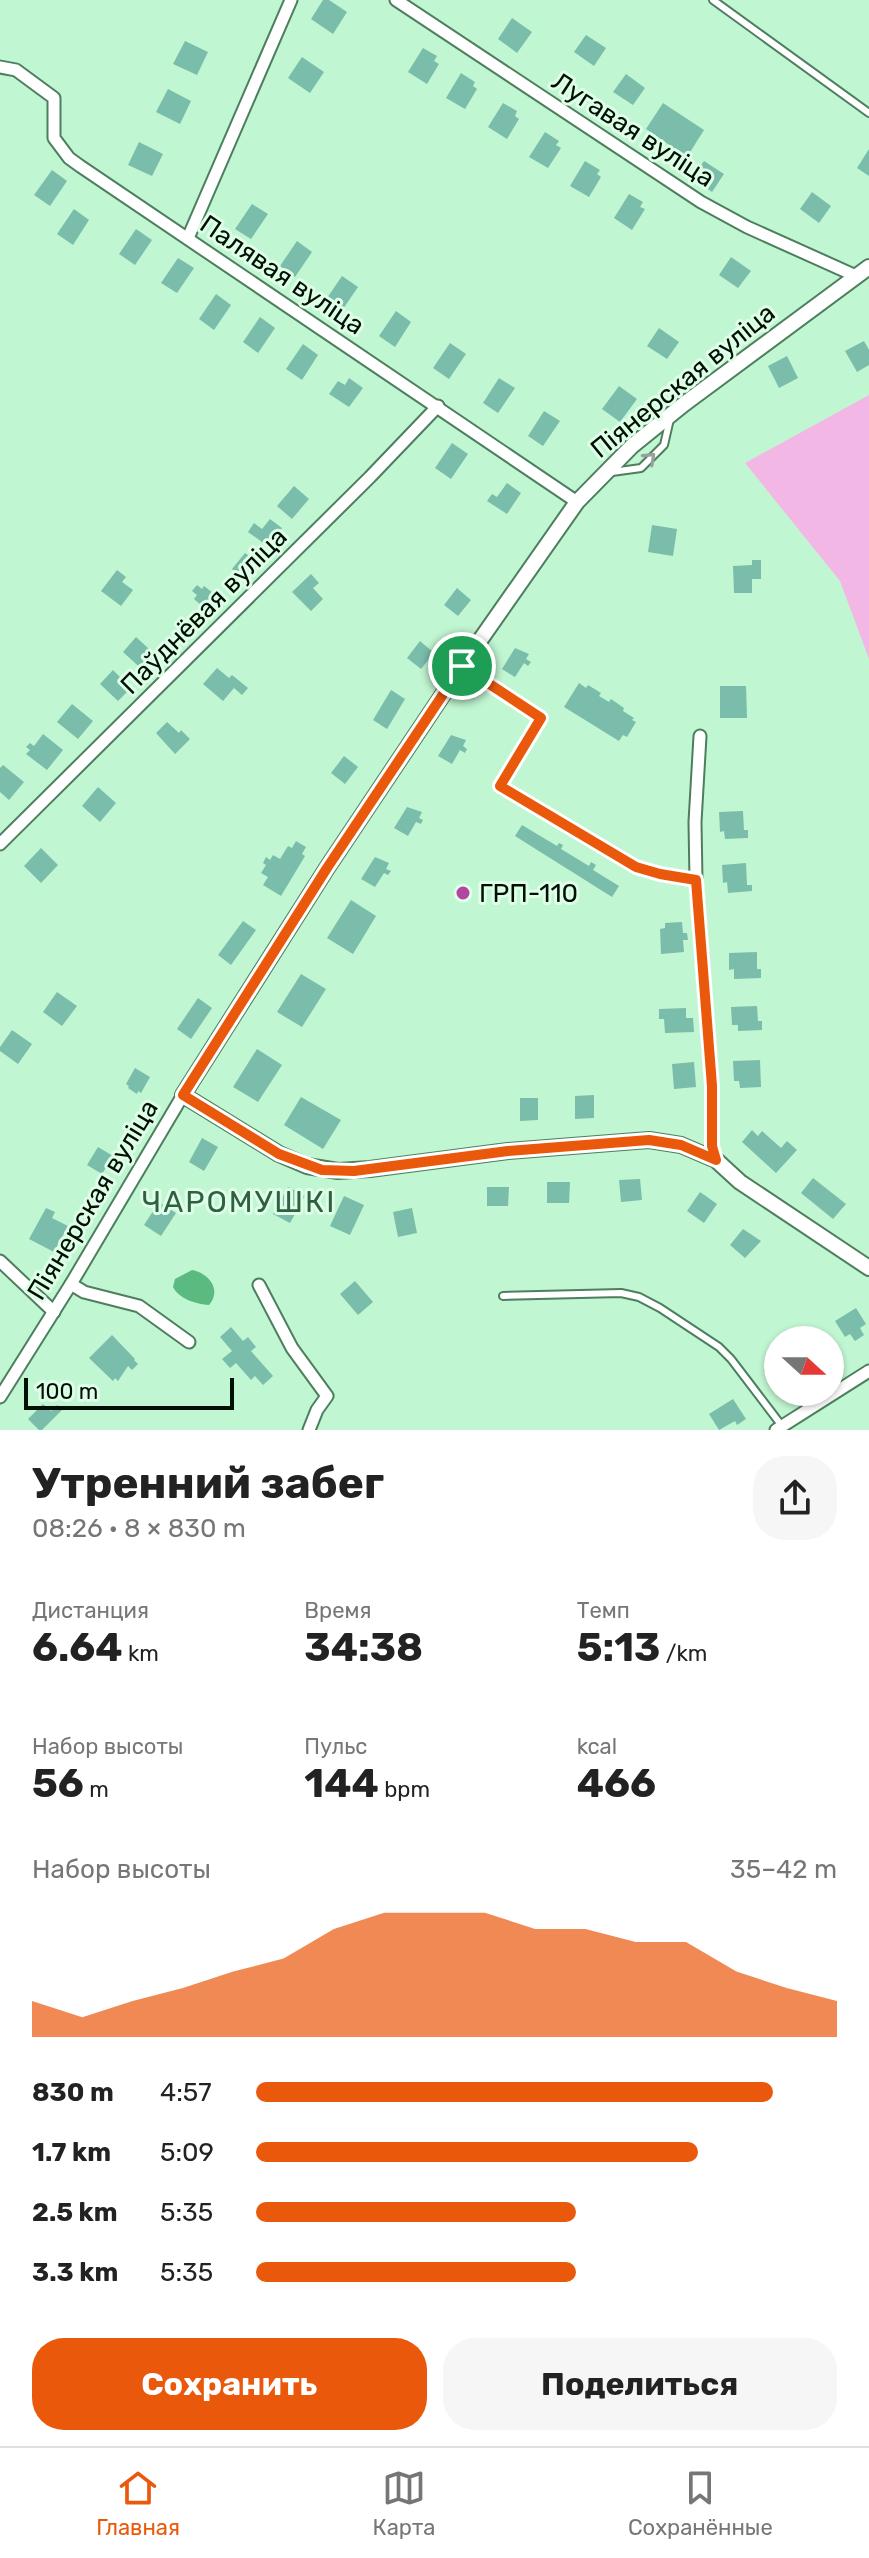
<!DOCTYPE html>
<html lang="ru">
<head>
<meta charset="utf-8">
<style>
  :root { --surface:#fff; --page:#f6f6f6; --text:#222; --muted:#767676; --line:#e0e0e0; --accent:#ea580c }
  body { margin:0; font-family:Rubik,sans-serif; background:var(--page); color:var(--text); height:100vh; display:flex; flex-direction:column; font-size:30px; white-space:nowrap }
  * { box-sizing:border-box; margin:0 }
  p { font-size:26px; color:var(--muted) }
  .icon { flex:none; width:44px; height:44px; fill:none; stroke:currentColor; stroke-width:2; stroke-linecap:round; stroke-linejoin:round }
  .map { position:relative; height:1430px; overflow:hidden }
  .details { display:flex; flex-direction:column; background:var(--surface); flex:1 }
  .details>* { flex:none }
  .needle { width:52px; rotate:111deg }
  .fabs { position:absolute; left:764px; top:1326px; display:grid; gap:16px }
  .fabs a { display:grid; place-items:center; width:80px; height:80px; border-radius:50%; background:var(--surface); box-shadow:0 2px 6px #0004; font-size:40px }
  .scale { position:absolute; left:24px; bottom:20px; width:210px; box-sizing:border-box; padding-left:8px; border:4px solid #001005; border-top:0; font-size:22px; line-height:28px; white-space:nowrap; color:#001005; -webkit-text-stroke:6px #defee7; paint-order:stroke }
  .pin { position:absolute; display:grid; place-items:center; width:68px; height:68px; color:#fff; margin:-34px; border:4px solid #fff; border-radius:50%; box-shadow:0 2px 8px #0007 }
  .round { display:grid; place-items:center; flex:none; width:84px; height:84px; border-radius:32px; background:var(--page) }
  .overview { display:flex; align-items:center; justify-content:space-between; height:136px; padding:0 32px }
  h1 { font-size:44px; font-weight:700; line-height:60px }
  .figures { display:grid; grid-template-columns:repeat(3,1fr); gap:12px; height:136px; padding:8px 32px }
  .figures div { display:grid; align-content:center }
  .figures b { font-size:40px; font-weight:700 }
  .figures small { font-size:22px; font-weight:400 }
  .figures p { font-size:22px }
  .chart { height:224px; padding:16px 32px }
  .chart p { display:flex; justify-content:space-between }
  .chart svg { width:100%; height:144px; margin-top:8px; fill:var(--accent); opacity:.7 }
  .cta { display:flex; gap:16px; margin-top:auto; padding:16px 32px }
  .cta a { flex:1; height:92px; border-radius:32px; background:var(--accent); color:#fff; font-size:32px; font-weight:700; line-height:92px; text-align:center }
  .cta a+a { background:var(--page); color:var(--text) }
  ul { padding:0 32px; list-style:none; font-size:26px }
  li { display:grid; grid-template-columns:128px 96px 1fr; align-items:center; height:60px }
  li i { height:20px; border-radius:10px; background:var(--accent) }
  .dock { display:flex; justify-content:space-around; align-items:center; height:112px; border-top:2px solid var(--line); background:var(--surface); font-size:22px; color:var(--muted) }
  .dock a { display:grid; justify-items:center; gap:4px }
  .dock .selected { color:var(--accent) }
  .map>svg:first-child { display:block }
  .green { fill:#f3b7e5 }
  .water { fill:#5aba80 }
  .building { fill:#7abdab }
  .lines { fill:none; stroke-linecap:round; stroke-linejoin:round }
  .service-casing { stroke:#4d7e5e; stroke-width:10 }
  .minor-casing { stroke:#4d7e5e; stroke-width:15 }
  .tertiary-casing { stroke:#4d7e5e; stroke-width:18 }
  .service { stroke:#fff; stroke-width:6 }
  .minor { stroke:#fff; stroke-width:11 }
  .tertiary { stroke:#fff; stroke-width:14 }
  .oneway { stroke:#999f9b }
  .route-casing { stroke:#fff; stroke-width:16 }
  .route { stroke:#ea580c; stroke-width:10 }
  .poi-dot { fill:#b545a2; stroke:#defee7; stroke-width:3 }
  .labels { text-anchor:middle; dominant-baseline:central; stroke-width:6; stroke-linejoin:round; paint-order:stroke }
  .street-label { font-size:26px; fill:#001005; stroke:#defee7 }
  .poi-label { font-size:26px; fill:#001005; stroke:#defee7; text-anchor:start }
  .quarter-label { font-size:30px; letter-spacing:2px; fill:#2f6042; stroke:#defee7 }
</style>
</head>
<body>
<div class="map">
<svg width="869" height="1430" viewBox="0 0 869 1430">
  <rect width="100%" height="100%" fill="#c1f6d2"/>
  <!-- green -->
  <path class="green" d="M 869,395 L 869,659 L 840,581 L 745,463 Z"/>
  <!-- water -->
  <path class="water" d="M 192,1270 C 209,1273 222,1290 209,1305 C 196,1304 179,1299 173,1287 L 175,1279 Z"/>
  <!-- building -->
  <g class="building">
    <path d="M 323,0 L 329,0 L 347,12 L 333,34 L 311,19 Z"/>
    <path d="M 512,18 L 532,32 L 517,53 L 498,39 Z"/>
    <path d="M 586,35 L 606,48 L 594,66 L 574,52 Z"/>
    <path d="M 185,41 L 208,52 L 197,75 L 173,64 Z"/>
    <path d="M 423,48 L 437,56 L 434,61 L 439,64 L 427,84 L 408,72 Z"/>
    <path d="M 302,57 L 324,72 L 310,93 L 288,78 Z"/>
    <path d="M 461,73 L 475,82 L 473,86 L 477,89 L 465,109 L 446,98 Z"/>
    <path d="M 626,74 L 645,88 L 633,105 L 613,92 Z"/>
    <path d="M 168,89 L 191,101 L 180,124 L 156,112 Z"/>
    <path d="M 503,103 L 517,111 L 515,116 L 519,119 L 507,139 L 488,127 Z"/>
    <path d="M 663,103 L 704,130 L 687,157 L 646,129 Z"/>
    <path d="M 545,132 L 559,141 L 556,145 L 561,148 L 548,168 L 529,157 Z"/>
    <path d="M 139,142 L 163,154 L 152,176 L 128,165 Z"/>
    <path d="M 869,149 L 869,176 L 857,168 Z"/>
    <path d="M 585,161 L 600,170 L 597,174 L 601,177 L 589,197 L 570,186 Z"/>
    <path d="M 704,161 L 724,174 L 712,192 L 692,178 Z"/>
    <path d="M 52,170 L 67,181 L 50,206 L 34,195 Z"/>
    <path d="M 812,192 L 831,206 L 819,223 L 800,209 Z"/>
    <path d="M 629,194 L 643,202 L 640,207 L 645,209 L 632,230 L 614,218 Z"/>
    <path d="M 252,204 L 268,214 L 251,239 L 235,229 Z"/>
    <path d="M 74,209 L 89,220 L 73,245 L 57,234 Z"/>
    <path d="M 136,229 L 152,240 L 135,265 L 119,254 Z"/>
    <path d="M 297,241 L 312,252 L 295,277 L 280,266 Z"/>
    <path d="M 731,257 L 751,271 L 738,288 L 719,275 Z"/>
    <path d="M 178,258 L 194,268 L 177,293 L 161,283 Z"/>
    <path d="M 342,276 L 358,287 L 341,312 L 325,301 Z"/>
    <path d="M 216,294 L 231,305 L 214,330 L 199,319 Z"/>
    <path d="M 396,311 L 411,322 L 395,347 L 379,336 Z"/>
    <path d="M 260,317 L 275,328 L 258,353 L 243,342 Z"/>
    <path d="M 659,328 L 679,342 L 667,359 L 647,346 Z"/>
    <path d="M 864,341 L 869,350 L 869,365 L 857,372 L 845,351 Z"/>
    <path d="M 450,343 L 466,354 L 449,379 L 433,368 Z"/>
    <path d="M 303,344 L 318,355 L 302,380 L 286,369 Z"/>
    <path d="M 787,356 L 798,378 L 779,388 L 768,366 Z"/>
    <path d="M 349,378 L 363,388 L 349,407 L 329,394 L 338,381 L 345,385 Z"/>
    <path d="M 499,378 L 515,388 L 498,413 L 483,403 Z"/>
    <path d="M 619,386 L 637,399 L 620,422 L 602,409 Z"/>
    <path d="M 544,411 L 560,421 L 543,446 L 528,436 Z"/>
    <path d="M 452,443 L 468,454 L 451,479 L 435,468 Z"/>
    <path d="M 507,483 L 521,493 L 507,514 L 487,501 L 492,494 L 497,497 Z"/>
    <path d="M 294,486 L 309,499 L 292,519 L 277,506 Z"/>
    <path d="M 270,519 L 282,528 L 269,547 L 248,532 L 254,523 L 262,529 Z"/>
    <path d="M 652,525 L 677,529 L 673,556 L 648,552 Z"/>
    <path d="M 245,553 L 257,562 L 243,578 L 232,569 Z"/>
    <path d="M 752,560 L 761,560 L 761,579 L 752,579 L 752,593 L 734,593 L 733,566 L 752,565 Z"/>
    <path d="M 117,570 L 126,577 L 122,582 L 133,590 L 121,606 L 101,591 Z"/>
    <path d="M 311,574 L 319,583 L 313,588 L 323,599 L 311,611 L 292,592 Z"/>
    <path d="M 197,585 L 202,589 L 204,586 L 222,600 L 211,614 L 194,599 L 197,595 L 192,591 Z"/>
    <path d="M 457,588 L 471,600 L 458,616 L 444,605 Z"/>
    <path d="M 136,637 L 160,659 L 147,674 L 123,652 Z"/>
    <path d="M 420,641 L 434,653 L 421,669 L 407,658 Z"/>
    <path d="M 515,648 L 529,654 L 526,659 L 531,662 L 528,666 L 524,663 L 515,677 L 502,669 Z"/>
    <path d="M 217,668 L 229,678 L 232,675 L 248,688 L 242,695 L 234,688 L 223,701 L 203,684 Z"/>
    <path d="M 113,670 L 131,688 L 118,701 L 100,684 Z"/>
    <path d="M 579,683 L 586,688 L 588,685 L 601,693 L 599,696 L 609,702 L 611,699 L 624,708 L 623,711 L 634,718 L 632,720 L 636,722 L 627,737 L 623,735 L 619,741 L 564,707 Z"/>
    <path d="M 720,686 L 746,686 L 747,718 L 720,718 Z"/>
    <path d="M 391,690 L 405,699 L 387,729 L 373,720 Z"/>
    <path d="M 72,704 L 93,721 L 78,739 L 57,722 Z"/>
    <path d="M 167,722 L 179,733 L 181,730 L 190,739 L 175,754 L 156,733 Z"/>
    <path d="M 43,734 L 63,750 L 47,770 L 26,754 L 30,750 L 26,747 L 30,743 L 34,746 Z"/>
    <path d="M 451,735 L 466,740 L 463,746 L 467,749 L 465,753 L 460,750 L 452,764 L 438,756 Z"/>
    <path d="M 344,756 L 358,767 L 345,784 L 331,773 Z"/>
    <path d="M 3,765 L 24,782 L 9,800 L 0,792 L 0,768 Z"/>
    <path d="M 98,787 L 116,803 L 100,822 L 82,806 Z"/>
    <path d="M 407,807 L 422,812 L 419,818 L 423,820 L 421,824 L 416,822 L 408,836 L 394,828 Z"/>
    <path d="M 743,811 L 744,830 L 748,830 L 748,838 L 725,839 L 724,831 L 720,832 L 719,812 Z"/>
    <path d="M 522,825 L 557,846 L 559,843 L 563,845 L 561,849 L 589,866 L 591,862 L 596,865 L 593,870 L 619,886 L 612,897 L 515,836 Z"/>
    <path d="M 296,841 L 306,847 L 302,854 L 305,856 L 281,896 L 263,885 L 268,877 L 261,873 L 266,865 L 263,863 L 266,857 L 270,860 L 273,855 L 280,859 L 288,846 L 292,848 Z"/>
    <path d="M 41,848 L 58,865 L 41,883 L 24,866 Z"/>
    <path d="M 375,857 L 389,863 L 386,869 L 391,871 L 388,875 L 384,873 L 375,887 L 361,879 Z"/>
    <path d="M 746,863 L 747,885 L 752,885 L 752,891 L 728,893 L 727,882 L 723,883 L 722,865 Z"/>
    <path d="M 351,900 L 376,916 L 353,954 L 327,938 Z"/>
    <path d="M 243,921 L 256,930 L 231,965 L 218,955 Z"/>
    <path d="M 682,922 L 683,933 L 687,933 L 688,940 L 683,940 L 684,952 L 661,954 L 660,929 L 665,928 L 665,923 Z"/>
    <path d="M 757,952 L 757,969 L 761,969 L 761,978 L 734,979 L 734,969 L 729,970 L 729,953 Z"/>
    <path d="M 301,974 L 326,989 L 302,1027 L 277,1012 Z"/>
    <path d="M 57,992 L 77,1006 L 62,1026 L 43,1012 Z"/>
    <path d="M 198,998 L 212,1008 L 191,1039 L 177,1029 Z"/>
    <path d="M 757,1006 L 758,1021 L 762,1021 L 762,1030 L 738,1031 L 738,1025 L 732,1025 L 731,1007 Z"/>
    <path d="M 686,1008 L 686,1018 L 693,1018 L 694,1032 L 665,1033 L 664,1019 L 659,1019 L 659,1009 Z"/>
    <path d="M 12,1030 L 32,1044 L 18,1064 L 0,1051 L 0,1047 Z"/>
    <path d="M 257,1049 L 282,1065 L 258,1102 L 233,1087 Z"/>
    <path d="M 760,1060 L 761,1087 L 740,1088 L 739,1081 L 734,1081 L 733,1061 Z"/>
    <path d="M 694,1062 L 696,1087 L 674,1089 L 672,1064 Z"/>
    <path d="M 135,1068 L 150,1077 L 141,1093 L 138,1091 L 137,1094 L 128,1088 L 129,1086 L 126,1084 Z"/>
    <path d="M 594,1095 L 594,1118 L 575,1119 L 575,1096 Z"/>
    <path d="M 301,1097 L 341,1120 L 323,1149 L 284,1125 Z"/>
    <path d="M 520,1098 L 538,1098 L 538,1120 L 520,1121 Z"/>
    <path d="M 752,1130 L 758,1136 L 762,1131 L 781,1148 L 787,1141 L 797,1150 L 776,1173 L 742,1142 Z"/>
    <path d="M 202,1138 L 218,1147 L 204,1171 L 189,1162 Z"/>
    <path d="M 98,1147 L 113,1156 L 102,1174 L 87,1165 Z"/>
    <path d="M 813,1178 L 846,1204 L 833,1219 L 801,1193 Z"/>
    <path d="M 640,1179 L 642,1200 L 621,1202 L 619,1180 Z"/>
    <path d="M 547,1182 L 570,1182 L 569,1203 L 547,1203 Z"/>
    <path d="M 288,1187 L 305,1196 L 290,1223 L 273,1214 Z"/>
    <path d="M 487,1187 L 509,1187 L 508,1206 L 487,1206 Z"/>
    <path d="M 700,1192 L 717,1204 L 704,1223 L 687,1211 Z"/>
    <path d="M 344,1196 L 364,1205 L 350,1235 L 330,1226 Z"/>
    <path d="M 159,1202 L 176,1213 L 161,1236 L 144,1225 Z"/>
    <path d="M 46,1208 L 55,1212 L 52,1218 L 68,1226 L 54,1252 L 29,1239 Z"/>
    <path d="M 412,1208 L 417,1233 L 398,1237 L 393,1212 Z"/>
    <path d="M 743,1229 L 761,1241 L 745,1258 L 730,1245 Z"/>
    <path d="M 355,1281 L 373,1302 L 358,1315 L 340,1294 Z"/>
    <path d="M 856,1308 L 866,1324 L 860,1328 L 864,1335 L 855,1341 L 850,1334 L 845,1337 L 835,1321 Z"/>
    <path d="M 231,1327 L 243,1341 L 248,1337 L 256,1347 L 251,1351 L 273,1376 L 263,1385 L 255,1376 L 251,1380 L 236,1363 L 230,1368 L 222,1359 L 232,1351 L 220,1337 Z"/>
    <path d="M 112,1335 L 135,1359 L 134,1360 L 138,1364 L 132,1370 L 128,1366 L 118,1381 L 115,1378 L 113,1381 L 89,1358 Z"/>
    <path d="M 778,1360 L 778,1379 L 773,1383 L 764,1371 Z"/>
    <path d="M 733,1399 L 746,1419 L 737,1425 L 735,1421 L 719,1430 L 709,1414 Z"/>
    <path d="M 43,1404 L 51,1411 L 57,1405 L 62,1410 L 42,1430 L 39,1430 L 28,1419 Z"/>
  </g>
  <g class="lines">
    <defs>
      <g id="service">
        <path d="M 713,0 L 869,113"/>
        <path d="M 612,472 L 641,468 L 664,445 L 670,419"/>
        <path d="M 503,1296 L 621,1293 L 639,1297 L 660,1308 L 719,1347 L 731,1359 L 782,1426"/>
      </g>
      <g id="minor">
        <path d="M 396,0 L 701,202 L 747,227 L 856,276"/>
        <path d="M 0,67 L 16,70 L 54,98 L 54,138 L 69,158 L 80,166 L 577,502"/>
        <path d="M 188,238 L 291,0"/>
        <path d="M 462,666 L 541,718 L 500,786 L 636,867 L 660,874 L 696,880"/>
        <path d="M 700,736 L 695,822 L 696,880 L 712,1086 L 712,1146 L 716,1160"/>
        <path d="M 0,844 L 370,477 L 438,406"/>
        <path d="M 0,1261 L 54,1312"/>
        <path d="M 71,1284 L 84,1292 L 139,1306 L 189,1342"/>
        <path d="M 259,1285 L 292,1348 L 327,1396 L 317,1410 L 309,1430"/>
        <path d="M 0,1397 L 71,1284 L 183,1095"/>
        <path d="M 776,1430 L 869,1371"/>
      </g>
      <path id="tertiary" d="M 869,267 L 684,404 L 632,446 L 577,502 L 462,666 L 327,868 L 183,1095 L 279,1154 L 307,1166 L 338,1171 L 370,1169 L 508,1151 L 649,1140 L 681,1145 L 716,1160 L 740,1182 L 869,1268"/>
    </defs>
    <!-- service casing -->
    <use href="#service" class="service-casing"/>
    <!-- minor casing -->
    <use href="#minor" class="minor-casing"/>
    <!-- tertiary casing -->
    <use href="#tertiary" class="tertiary-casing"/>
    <!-- service -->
    <use href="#service" class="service"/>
    <!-- minor -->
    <use href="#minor" class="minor"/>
    <!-- tertiary -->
    <use href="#tertiary" class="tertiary"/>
  </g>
  <!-- one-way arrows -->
  <defs><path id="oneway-chevron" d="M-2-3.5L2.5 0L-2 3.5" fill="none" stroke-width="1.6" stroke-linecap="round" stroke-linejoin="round" transform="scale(2)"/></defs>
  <use class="oneway" href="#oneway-chevron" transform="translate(650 458) rotate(-43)"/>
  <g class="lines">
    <defs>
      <path id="route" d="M 462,666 L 541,718 L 500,786 L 636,867 L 660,874 L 696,880 L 712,1086 L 712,1146 L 716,1160 L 681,1145 L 649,1140 L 508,1151 L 354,1171 L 322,1170 L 279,1154 L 183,1095 L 327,868 Z"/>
    </defs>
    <!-- route casing -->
    <use href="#route" class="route-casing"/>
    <!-- route -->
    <use href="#route" class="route"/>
  </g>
  <!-- markers -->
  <circle class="poi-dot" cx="463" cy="893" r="8"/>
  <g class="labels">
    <!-- street labels -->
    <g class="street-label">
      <text transform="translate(633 130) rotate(33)">Лугавая вуліца</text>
      <text transform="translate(282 275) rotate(34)">Палявая вуліца</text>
      <text transform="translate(683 381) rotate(-39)">Піянерская вуліца</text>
      <text transform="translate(204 611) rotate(-45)">Паўднёвая вуліца</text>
      <text transform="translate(93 1200) rotate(-59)">Піянерская вуліца</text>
    </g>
    <!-- poi labels -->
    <g class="poi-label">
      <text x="479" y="893">ГРП-110</text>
    </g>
    <!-- quarter labels -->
    <g class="quarter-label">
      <text x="239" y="1202">ЧАРОМУШКІ</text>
    </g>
  </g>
</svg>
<div class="fabs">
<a><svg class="needle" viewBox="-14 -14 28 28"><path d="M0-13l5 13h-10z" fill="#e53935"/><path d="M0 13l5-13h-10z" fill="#767676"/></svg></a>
</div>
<div class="scale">100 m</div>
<div class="pin" style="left:462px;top:666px;background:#1e9e55"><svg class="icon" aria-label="arrive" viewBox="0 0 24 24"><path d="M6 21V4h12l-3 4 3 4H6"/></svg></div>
</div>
<section class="details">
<div class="overview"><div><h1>Утренний забег</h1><p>08:26 · 8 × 830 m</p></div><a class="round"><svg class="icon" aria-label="share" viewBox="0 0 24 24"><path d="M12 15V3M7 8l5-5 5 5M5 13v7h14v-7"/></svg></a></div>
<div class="figures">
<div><p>Дистанция</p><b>6.64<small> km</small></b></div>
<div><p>Время</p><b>34:38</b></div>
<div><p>Темп</p><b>5:13<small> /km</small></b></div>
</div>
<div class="figures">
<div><p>Набор высоты</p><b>56<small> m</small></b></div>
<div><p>Пульс</p><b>144<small> bpm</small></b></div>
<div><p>kcal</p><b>466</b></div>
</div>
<div class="chart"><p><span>Набор высоты</span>35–42 m</p>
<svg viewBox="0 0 160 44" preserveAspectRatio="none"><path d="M0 44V33L10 38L20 33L30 29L40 24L50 20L60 11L70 6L80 6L90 6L100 11L110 11L120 15L130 15L140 24L150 29L160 33V44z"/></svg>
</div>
<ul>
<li><b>830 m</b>4:57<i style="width:89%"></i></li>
<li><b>1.7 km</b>5:09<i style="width:76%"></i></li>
<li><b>2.5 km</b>5:35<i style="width:55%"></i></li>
<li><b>3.3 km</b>5:35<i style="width:55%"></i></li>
</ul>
<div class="cta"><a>Сохранить</a><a>Поделиться</a></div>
</section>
<nav class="dock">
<a class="selected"><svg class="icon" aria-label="home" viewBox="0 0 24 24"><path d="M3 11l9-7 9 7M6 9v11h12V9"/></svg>Главная</a>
<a><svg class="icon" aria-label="map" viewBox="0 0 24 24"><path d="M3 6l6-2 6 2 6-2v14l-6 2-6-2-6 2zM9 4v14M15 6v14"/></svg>Карта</a>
<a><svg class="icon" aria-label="saved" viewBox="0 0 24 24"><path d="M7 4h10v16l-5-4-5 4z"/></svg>Сохранённые</a>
</nav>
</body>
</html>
